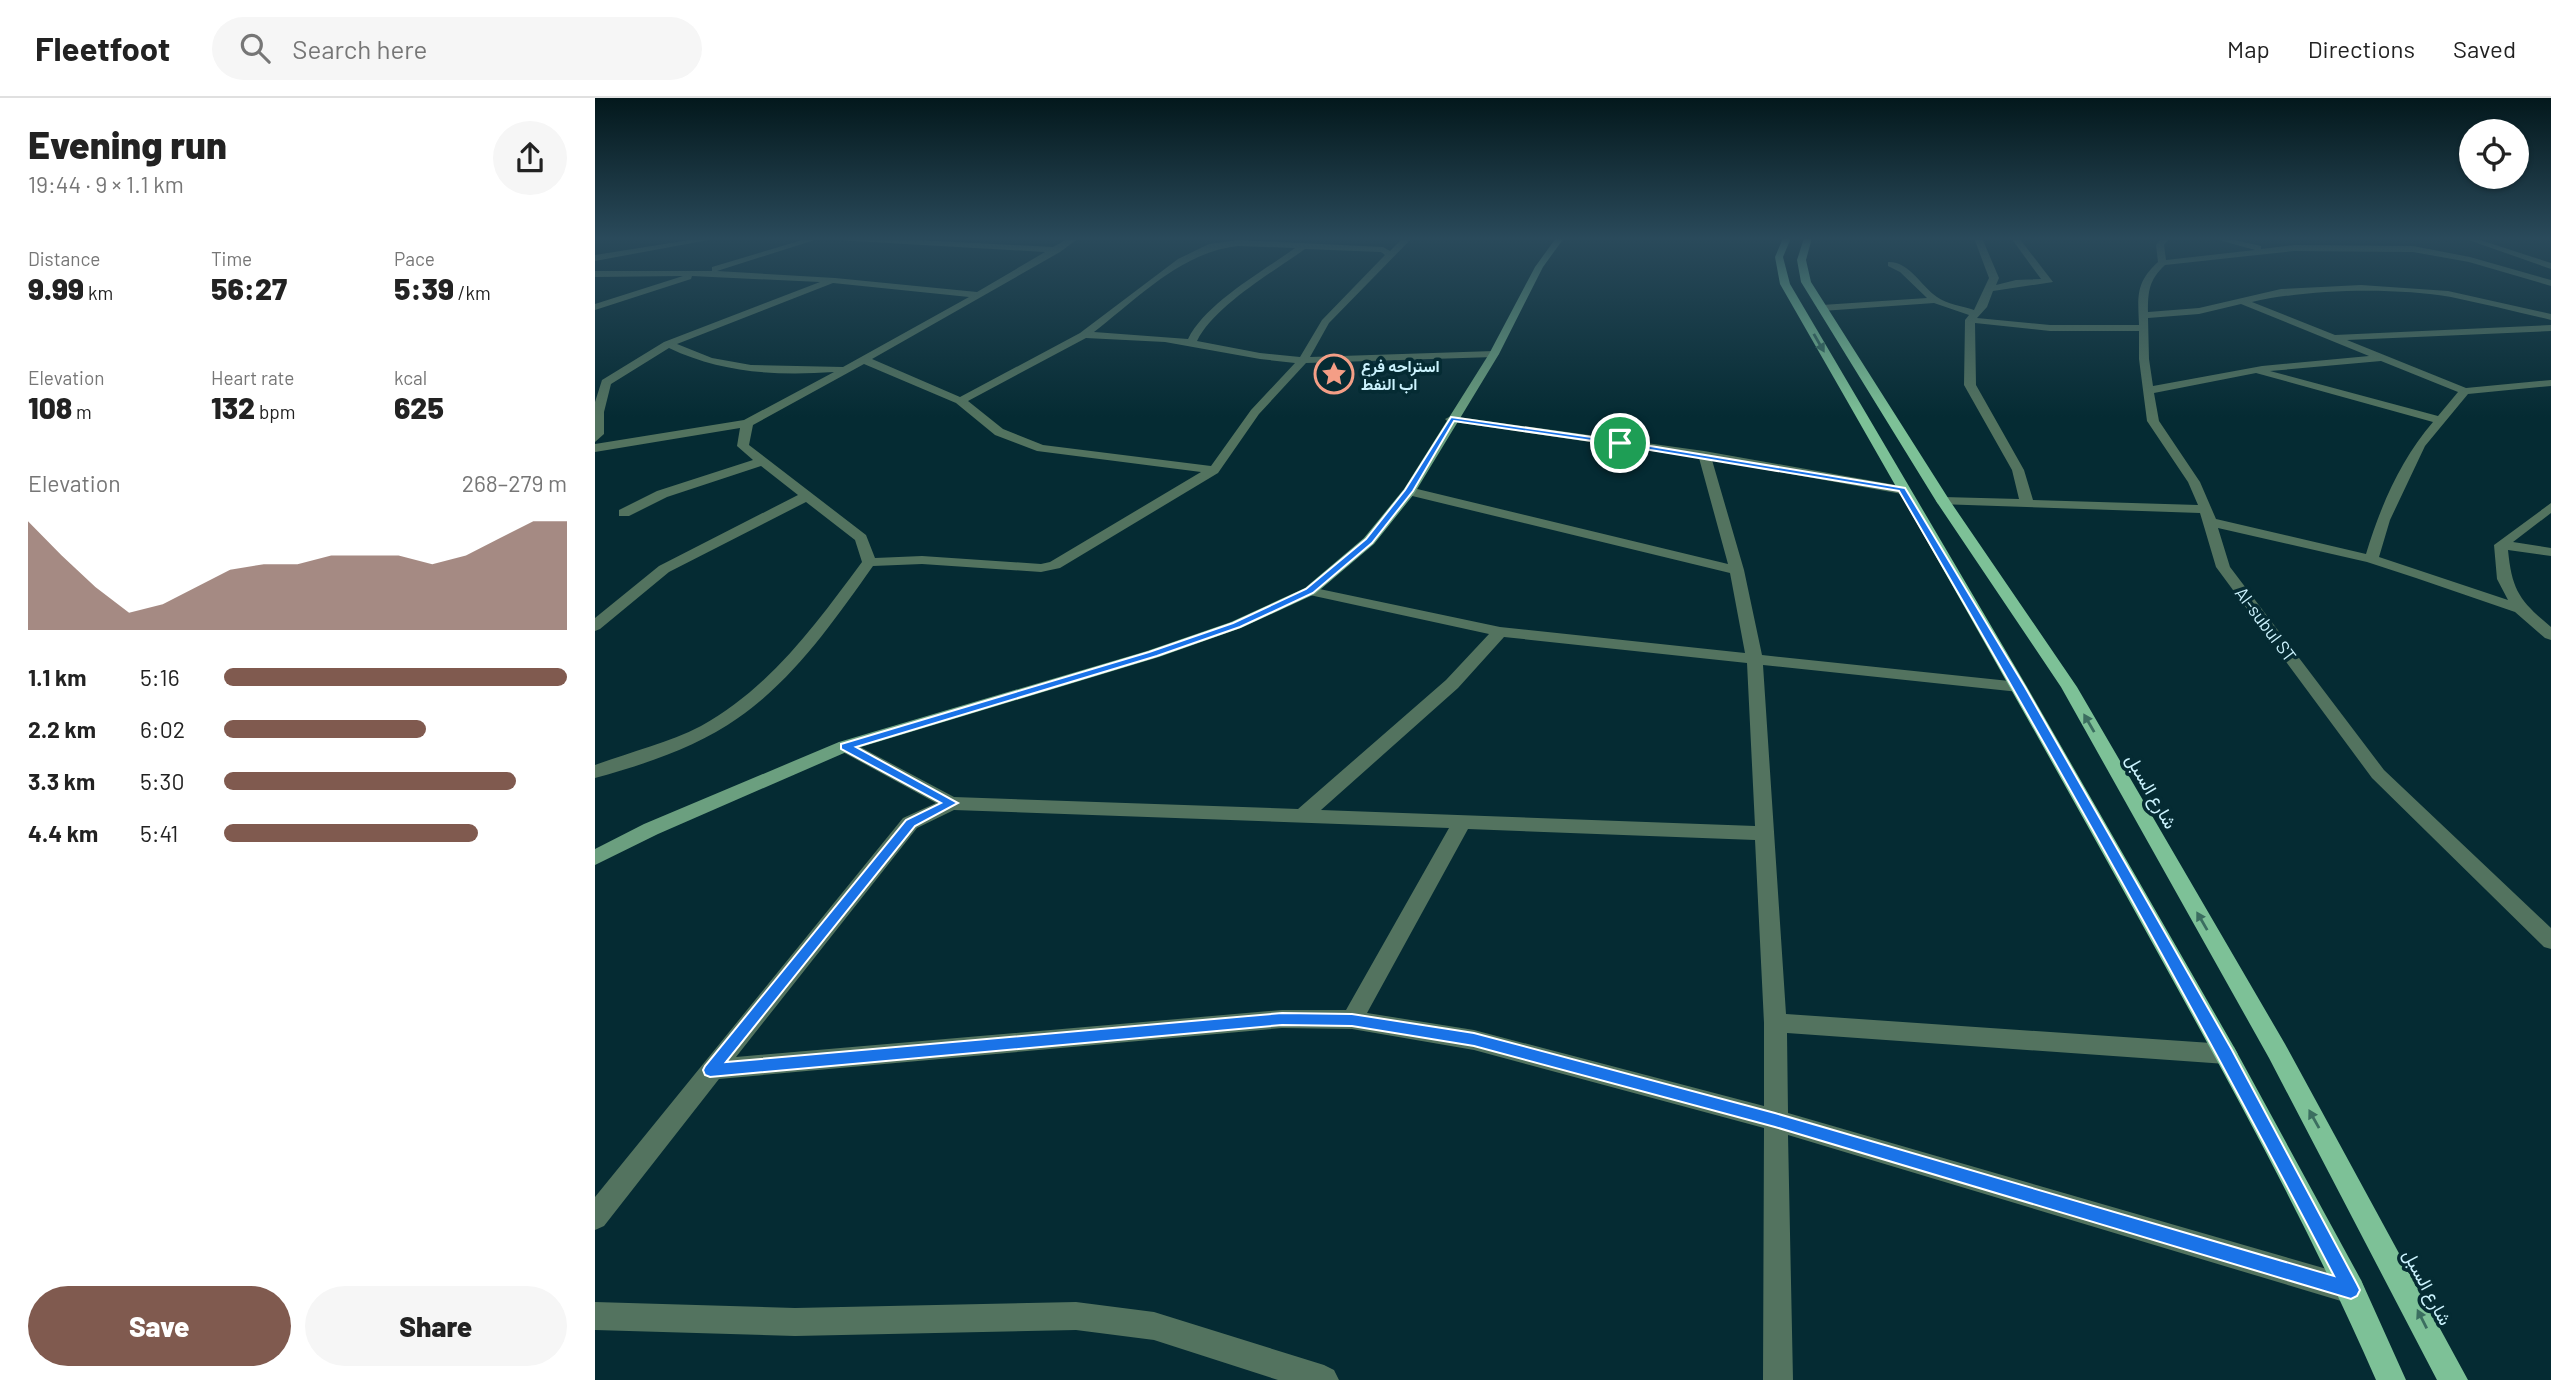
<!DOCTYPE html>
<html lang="en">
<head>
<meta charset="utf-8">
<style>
  :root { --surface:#fff; --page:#f6f6f6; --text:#222; --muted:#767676; --line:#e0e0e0; --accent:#805a4f }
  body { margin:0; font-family:Barlow,Vazirmatn,sans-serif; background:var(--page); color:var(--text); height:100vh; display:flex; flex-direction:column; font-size:26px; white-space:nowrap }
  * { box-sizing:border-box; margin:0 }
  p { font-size:23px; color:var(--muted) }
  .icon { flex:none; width:38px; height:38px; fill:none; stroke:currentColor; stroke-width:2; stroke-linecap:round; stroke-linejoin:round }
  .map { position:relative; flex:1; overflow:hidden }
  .panel { display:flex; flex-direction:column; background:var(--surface); width:595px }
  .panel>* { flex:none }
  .tools { position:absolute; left:1864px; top:21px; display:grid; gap:14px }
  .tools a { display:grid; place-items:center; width:70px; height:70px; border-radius:50%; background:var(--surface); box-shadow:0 2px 5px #0004; font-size:35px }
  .pin { position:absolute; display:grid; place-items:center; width:60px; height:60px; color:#fff; margin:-30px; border:4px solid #fff; border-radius:50%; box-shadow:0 2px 7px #0007 }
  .round { display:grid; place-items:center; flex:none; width:74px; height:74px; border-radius:37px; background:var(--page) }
  .headline { display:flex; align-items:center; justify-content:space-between; height:119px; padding:0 28px }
  h1 { font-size:38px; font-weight:800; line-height:52px }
  .figures { display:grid; grid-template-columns:repeat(3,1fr); gap:10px; height:119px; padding:7px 28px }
  .figures div { display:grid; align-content:center }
  .figures b { font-size:30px; font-weight:800 }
  .figures small { font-size:19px; font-weight:400 }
  .figures p { font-size:19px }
  .chart { height:196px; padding:14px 28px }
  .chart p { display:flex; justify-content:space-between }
  .chart svg { width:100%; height:126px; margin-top:7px; fill:var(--accent); opacity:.7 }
  .button { display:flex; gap:14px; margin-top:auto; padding:14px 28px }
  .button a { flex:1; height:80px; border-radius:42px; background:var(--accent); color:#fff; font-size:28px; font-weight:800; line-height:80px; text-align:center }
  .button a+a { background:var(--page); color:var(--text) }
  ul { padding:0 28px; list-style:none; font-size:23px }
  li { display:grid; grid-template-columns:112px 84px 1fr; align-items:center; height:52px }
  li i { height:18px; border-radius:9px; background:var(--accent) }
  header { display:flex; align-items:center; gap:42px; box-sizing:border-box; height:98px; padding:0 35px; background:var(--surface); border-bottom:2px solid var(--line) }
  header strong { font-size:33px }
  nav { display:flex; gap:38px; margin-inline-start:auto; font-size:24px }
  .search { width:490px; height:63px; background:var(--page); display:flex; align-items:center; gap:18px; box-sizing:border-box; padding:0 24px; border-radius:38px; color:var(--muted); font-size:26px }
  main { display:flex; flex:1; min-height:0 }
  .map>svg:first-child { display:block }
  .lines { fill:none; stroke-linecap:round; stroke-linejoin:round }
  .street { fill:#53735f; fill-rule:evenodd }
  .secondary { fill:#6b9f7f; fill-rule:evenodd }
  .primary { fill:#7dc197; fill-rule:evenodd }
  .oneway { fill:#3b6e60 }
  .route { fill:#1a73e8; stroke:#fff; stroke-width:2; fill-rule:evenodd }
  .labels { text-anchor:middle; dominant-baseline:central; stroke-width:7; stroke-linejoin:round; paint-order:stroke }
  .far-poi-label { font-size:16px; font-weight:bold; fill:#ccf3fe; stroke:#052b33; text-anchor:start }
  .street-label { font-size:18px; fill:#ccf3fe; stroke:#052b33 }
</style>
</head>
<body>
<header>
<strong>Fleetfoot</strong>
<div class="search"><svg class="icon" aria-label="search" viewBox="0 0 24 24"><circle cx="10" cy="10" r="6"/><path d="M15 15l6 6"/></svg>Search here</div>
<nav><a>Map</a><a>Directions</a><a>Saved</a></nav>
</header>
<main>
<section class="panel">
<div class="headline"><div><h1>Evening run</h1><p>19:44 · 9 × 1.1 km</p></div><a class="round"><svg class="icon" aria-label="share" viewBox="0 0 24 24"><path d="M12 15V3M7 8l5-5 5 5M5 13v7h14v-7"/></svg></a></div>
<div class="figures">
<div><p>Distance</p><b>9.99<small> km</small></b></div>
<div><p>Time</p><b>56:27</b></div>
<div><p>Pace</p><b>5:39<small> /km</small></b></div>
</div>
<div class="figures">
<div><p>Elevation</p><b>108<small> m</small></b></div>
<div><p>Heart rate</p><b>132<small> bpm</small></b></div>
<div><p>kcal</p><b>625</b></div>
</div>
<div class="chart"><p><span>Elevation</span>268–279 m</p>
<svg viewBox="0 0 160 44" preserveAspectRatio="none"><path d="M0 44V6L10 18L20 29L30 38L40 35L50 29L60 23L70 21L80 21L90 18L100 18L110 18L120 21L130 18L140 12L150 6L160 6V44z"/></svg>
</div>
<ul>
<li><b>1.1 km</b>5:16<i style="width:100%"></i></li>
<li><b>2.2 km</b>6:02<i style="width:59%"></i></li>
<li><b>3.3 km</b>5:30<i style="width:85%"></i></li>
<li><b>4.4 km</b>5:41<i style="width:74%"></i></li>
</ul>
<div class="button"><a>Save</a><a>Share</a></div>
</section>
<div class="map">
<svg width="1956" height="1282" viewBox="0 0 1956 1282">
  <rect width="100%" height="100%" fill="#052b33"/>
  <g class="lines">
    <!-- street -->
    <g class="street">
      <path d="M 107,140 L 124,140 L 0,163 L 0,157 Z"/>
      <path d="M 214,140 L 226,140 L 122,173 L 240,180 L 382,194 L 450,154 L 242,142 L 238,140 L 283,140 L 458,149 L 474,140 L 484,140 L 465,154 L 277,261 L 365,299 L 485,235 L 583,161 L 614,146 L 643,142 L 788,149 L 795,153 L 808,140 L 817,140 L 734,225 L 715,259 L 899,253 L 904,256 L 899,259 L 711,265 L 664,316 L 623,375 L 465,470 L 446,474 L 327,466 L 278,468 C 239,523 199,581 143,620 C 102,649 48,667 0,680 L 0,667 C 35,654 73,645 106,628 C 175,590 221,526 267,464 L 260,442 L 211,404 L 74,474 L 5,531 L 0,533 L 0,520 L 64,468 L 203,397 L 166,368 L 72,399 L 34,418 L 24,418 L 24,412 L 62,393 L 158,362 L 142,348 L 145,330 L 0,354 L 0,346 L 149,322 L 239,274 C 182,278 126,275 74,250 L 16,286 L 9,314 L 9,336 L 0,344 L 0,304 L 7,282 L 69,244 L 225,184 L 97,178 L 96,181 L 0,212 L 0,206 L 88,178 L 0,179 L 0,173 L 117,173 L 117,169 ZM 643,148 L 700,150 C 667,174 611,205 593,241 L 499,234 C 542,201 586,154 643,148 ZM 710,151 L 786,154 L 790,157 L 727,222 L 705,259 L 665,255 L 602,243 C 619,208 678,174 710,151 ZM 238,185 L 374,199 L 248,269 L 156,267 L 117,260 L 82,246 ZM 491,240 L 570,244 L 665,261 L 700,265 L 656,312 L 616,368 L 448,347 L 408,331 L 373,303 ZM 269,266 L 361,305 L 400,337 L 442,353 L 606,374 L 455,464 L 446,466 L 327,458 L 280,460 L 271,437 L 154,347 L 158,327 Z"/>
      <path d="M 1379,140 L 1387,140 L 1404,180 L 1401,187 L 1421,182 L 1446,181 L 1416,140 L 1424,140 L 1458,184 L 1398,193 L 1392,209 L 1382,220 L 1455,227 L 1544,227 C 1543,199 1540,185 1563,164 L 1561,147 L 1567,140 L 1575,140 L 1569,147 L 1571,162 L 1660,152 L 1617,140 L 1630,140 L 1666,148 L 1666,151 L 1699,147 L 1818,148 L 1875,159 L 1956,182 L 1956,188 L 1874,164 L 1818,154 L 1699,153 L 1570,167 C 1554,182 1553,193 1553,214 L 1604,210 L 1686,191 L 1766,187 L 1853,193 L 1956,216 L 1956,222 C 1923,214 1889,206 1856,199 C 1799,189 1713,191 1657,204 L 1740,237 L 1956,227 L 1956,233 L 1752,242 L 1871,290 L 1956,282 L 1956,288 L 1873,296 L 1830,348 L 1795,422 L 1784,459 L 1913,502 L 1902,481 L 1899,447 L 1956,405 L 1956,415 L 1918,444 L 1956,450 L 1956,458 L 1913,452 C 1917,493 1925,503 1956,529 L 1956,542 L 1950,540 L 1920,514 L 1821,480 L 1772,464 L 1623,430 L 1635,469 L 1789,672 L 1956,830 L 1956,851 L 1949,849 L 1777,680 L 1621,469 L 1605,415 L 1343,406 L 1341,403 L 1348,399 L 1424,401 L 1417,372 L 1369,287 L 1370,222 L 1374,217 L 1339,205 L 1227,213 L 1222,210 L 1227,207 L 1332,200 L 1305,174 L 1293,168 L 1293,164 C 1314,163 1326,188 1342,199 C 1352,206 1367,208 1379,212 L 1394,180 ZM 1646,206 L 1774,258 L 1667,268 L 1558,288 L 1554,261 L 1553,220 L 1604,216 ZM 1380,225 L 1455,233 L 1544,233 L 1544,261 L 1552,323 L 1593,384 L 1603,407 L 1438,402 L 1429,372 L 1381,287 ZM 1786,263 L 1863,294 L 1843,318 L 1675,273 ZM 1661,275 L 1838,324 C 1806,361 1785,409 1771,456 L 1621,421 L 1605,384 L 1564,323 L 1559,295 Z"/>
      <path d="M 1868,140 L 1879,140 L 1956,165 L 1956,171 Z"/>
      <path d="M 856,318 L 1109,353 L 1312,389 L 1312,395 L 1307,396 L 1117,362 L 1149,472 L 1167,557 L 1424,584 L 1432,589 L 1424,594 L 1168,567 L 1191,916 L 1631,946 L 1639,949 L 1643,956 L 1639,963 L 1631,966 L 1192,935 L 1193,1015 L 1756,1178 L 1766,1182 L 1770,1192 L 1766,1202 L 1756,1206 L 1193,1037 L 1198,1282 L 1168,1282 L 1169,1030 L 879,952 L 757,931 L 687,930 L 124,981 L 9,1128 L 0,1132 L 0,1099 L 308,720 L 341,705 L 244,652 L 241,648 L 244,644 L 256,644 L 359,699 L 703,711 L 851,582 L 894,536 L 710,496 L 708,493 L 710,490 L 715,489 L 905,529 L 1150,555 L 1135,475 L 809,396 L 808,393 L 814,389 L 1133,466 L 1104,360 L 852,323 L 850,321 ZM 909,539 L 1152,565 L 1160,728 L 726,712 L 863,590 ZM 359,712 L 854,730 L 751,912 L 687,912 L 141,959 L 322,730 ZM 873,731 L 1160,742 L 1169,925 L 1169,1008 L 879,932 L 772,915 Z"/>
      <path d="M 0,1204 L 200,1210 L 481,1204 L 559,1214 L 729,1267 L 739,1272 L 744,1282 L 683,1282 L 559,1242 L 481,1232 L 200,1238 L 0,1232 Z"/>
    </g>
    <!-- secondary -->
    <path class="secondary" d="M 961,140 L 969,140 L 948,169 L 904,256 L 819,396 L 779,446 L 720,496 L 646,530 L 564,559 L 256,652 L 63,736 L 0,767 L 0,751 L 49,726 L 244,644 L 552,553 L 636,524 L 710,490 L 769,440 L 809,391 L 894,256 L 940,169 Z"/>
    <!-- primary -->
    <g class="primary">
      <path d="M 1188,140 L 1196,140 L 1188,159 L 1195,186 L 1432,589 L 1639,949 L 1766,1182 L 1811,1282 L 1781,1282 C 1710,1119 1623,964 1537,808 C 1422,600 1304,393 1185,186 L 1180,159 Z"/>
      <path d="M 1209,140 L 1217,140 L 1211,162 L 1216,184 L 1355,403 L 1482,589 L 1690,946 L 1873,1282 L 1842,1282 L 1674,960 L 1466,589 L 1341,403 L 1206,184 L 1202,162 Z"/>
    </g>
  </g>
  <!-- one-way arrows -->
  <defs><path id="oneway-solid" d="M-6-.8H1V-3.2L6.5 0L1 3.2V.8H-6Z" transform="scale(1.75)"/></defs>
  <g class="oneway">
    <use href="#oneway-solid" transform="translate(1224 245) rotate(60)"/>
    <use href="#oneway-solid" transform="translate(1494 625) rotate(-120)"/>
    <use href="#oneway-solid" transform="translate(1607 823) rotate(-120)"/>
    <use href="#oneway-solid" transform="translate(1719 1021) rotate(-119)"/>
    <use href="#oneway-solid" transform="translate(1827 1221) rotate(-117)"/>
  </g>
  <!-- sky -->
  <linearGradient id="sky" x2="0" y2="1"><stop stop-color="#03181c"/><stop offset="0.44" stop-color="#2a4a5b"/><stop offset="1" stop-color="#2a4a5b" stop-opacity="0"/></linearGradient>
  <rect width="1956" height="319" fill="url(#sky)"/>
  <!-- route -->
  <path class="route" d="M 856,319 L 1025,343 L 1310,390 L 1430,589 L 1637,952 L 1762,1186 L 1765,1192 L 1762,1198 L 1756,1201 L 1180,1029 L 879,948 L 757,928 L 687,927 L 115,979 L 110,977 L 108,972 L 110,968 L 311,722 L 346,705 L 246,651 L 246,646 L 554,554 L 638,525 L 711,491 L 771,441 L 810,392 ZM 859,323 L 1025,347 L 1304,393 C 1455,652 1601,913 1739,1178 L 1180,1015 L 879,935 L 757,916 L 687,915 L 131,964 L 320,728 L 363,705 L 261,649 L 562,558 L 645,529 L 718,495 L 777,445 L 818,393 Z"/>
  <!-- icons -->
  <defs>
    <symbol id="sight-ring" viewBox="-11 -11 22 22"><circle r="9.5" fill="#052b33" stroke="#f49e86" stroke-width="1.5"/><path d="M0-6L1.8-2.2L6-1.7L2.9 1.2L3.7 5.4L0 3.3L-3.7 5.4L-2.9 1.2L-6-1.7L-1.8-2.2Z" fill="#f49e86"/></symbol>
  </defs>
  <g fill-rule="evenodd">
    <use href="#sight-ring" x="717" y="254" width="44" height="44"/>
  </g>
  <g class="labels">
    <!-- far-poi labels -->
    <g class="far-poi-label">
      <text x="766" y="267">استراحه فرع<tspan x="766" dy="18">اب النفط</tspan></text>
    </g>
    <!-- street labels -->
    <g class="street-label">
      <text transform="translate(1671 526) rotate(53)">Al-subul ST</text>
      <text transform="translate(1557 693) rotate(60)">شارع السبل</text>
      <text transform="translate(1833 1189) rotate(62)">شارع السبل</text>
    </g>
  </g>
</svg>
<div class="tools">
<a><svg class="icon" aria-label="locate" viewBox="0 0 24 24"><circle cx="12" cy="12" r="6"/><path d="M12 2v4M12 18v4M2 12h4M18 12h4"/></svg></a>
</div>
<div class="pin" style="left:1025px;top:345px;background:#1e9e55"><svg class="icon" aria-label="arrive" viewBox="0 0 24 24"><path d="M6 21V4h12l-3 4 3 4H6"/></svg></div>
</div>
</main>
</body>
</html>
